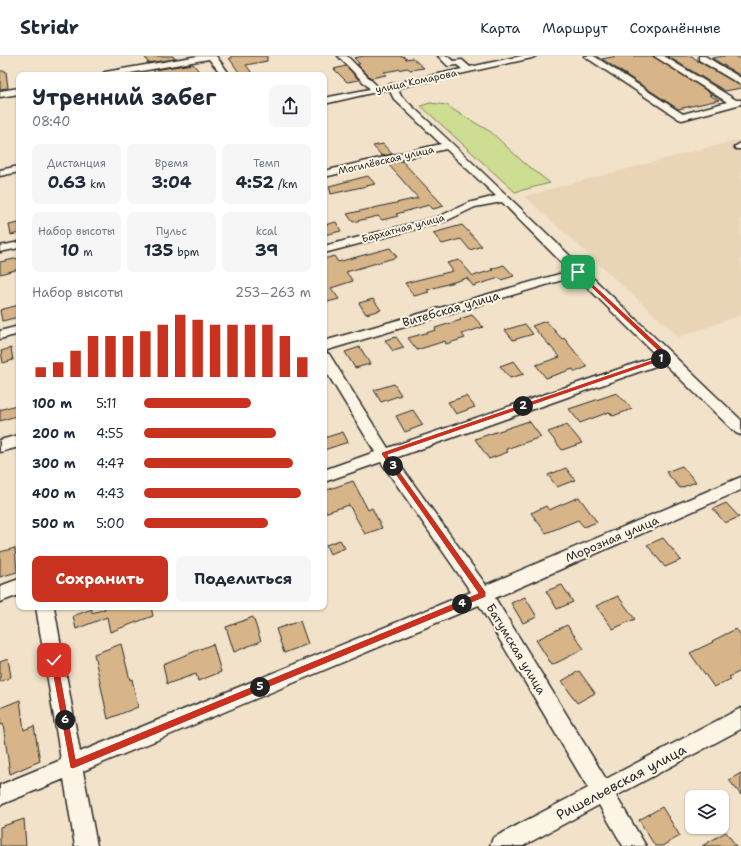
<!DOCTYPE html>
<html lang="ru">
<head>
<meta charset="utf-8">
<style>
  :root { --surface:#fff; --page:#f6f6f7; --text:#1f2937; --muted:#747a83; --line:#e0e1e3; --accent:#c8321e }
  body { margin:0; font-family:"Shantell Sans",sans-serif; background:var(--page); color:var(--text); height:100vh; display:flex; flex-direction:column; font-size:15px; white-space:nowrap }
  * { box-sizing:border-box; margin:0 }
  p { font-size:13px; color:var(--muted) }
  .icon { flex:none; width:22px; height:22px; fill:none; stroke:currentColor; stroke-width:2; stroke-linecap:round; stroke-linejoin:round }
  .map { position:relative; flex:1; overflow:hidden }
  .sheet { position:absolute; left:16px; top:16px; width:311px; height:538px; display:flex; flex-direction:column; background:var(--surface); border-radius:8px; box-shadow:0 1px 3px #0004 }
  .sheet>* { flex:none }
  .fabs { position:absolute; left:685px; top:734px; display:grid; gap:8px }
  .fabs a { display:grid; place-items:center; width:44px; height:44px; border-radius:8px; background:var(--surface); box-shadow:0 1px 3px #0004; font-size:20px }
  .pin { position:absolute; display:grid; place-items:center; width:34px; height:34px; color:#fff; margin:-17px; border-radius:8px; box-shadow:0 2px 6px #0006 }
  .km { position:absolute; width:20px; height:20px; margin:-10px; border-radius:50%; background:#222; color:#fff; font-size:11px; line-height:20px; text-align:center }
  .round { display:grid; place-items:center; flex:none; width:42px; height:42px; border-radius:8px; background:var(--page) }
  .overview { display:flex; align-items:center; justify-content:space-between; height:68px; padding:0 16px }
  h1 { font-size:22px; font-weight:700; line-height:30px }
  .metrics { display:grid; grid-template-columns:repeat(3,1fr); gap:6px; height:68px; padding:4px 16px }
  .metrics div { display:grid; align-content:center; border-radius:8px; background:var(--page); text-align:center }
  .metrics b { font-size:17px; font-weight:700 }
  .metrics small { font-size:11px; font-weight:400 }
  .metrics p { font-size:11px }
  .chart { height:112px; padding:8px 16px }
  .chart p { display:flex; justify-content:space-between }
  .chart svg { width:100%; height:72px; margin-top:4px; stroke:var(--accent); stroke-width:6 }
  .action { display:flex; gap:8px; margin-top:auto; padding:8px 16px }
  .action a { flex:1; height:46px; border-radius:8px; background:var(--accent); color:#fff; font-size:16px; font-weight:700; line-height:46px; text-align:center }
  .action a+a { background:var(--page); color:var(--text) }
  ul { padding:0 16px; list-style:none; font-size:13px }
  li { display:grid; grid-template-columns:64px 48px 1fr; align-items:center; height:30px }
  li i { height:10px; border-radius:5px; background:var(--accent) }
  header { display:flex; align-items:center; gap:24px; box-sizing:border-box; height:56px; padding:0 20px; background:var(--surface); border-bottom:1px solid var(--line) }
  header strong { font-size:19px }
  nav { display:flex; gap:22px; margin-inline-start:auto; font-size:14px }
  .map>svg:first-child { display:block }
  .built { fill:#e9d4b6 }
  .green { fill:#cddd91; stroke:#7c845e }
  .building { fill:#d7b589; stroke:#2b2b2b }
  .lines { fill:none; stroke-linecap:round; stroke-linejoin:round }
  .minor-casing { stroke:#2b2b2b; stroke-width:3 }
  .minor { fill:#fcf5e5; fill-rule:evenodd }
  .route { fill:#c8321e; stroke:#fff }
  .labels { text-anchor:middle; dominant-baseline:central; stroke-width:4; stroke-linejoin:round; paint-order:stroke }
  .far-street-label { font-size:10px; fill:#2b2b2b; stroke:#fcf5e5 }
  .street-label { font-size:12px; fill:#2b2b2b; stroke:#fcf5e5 }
  .near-street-label { font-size:14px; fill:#2b2b2b; stroke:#fcf5e5 }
</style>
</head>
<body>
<header>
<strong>Stridr</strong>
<nav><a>Карта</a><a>Маршрут</a><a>Сохранённые</a></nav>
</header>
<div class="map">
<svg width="741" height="790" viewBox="0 0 741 790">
  <rect width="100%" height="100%" fill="#f1e2c9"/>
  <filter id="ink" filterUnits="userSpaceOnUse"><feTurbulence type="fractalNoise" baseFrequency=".025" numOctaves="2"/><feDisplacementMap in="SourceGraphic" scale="8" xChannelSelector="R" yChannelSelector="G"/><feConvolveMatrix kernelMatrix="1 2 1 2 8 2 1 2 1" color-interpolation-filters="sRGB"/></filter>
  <g filter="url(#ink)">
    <!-- built -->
    <path class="built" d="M 741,83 L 741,259 L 679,281 L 524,140 Z"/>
    <!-- green -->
    <path class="green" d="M 430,47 L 447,49 L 455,55 L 491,76 L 523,106 L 550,127 L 515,136 L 421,50 Z"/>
    <!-- building -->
    <g class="building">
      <path d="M 154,0 L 173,0 L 175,3 L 148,7 L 145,1 Z"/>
      <path d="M 231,0 L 267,0 L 267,5 L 246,9 L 252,17 L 241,19 L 229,2 L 232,2 Z"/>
      <path d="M 364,0 L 403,0 L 406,3 L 412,2 L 424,12 L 410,14 L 408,12 L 384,16 L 386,19 L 371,22 L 357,8 L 360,8 L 354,2 Z"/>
      <path d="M 617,0 L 653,0 L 712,38 L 709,39 L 719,44 L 678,53 L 602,3 Z"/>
      <path d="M 667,0 L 692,0 L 698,5 L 741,30 L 741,32 L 725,35 Z"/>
      <path d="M 724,0 L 735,0 L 741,3 L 741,20 L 712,2 Z"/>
      <path d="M 193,8 L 202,19 L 159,19 L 159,16 L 155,17 L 153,14 Z"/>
      <path d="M 346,10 L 359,24 L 347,26 L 334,13 Z"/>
      <path d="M 0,15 L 6,15 L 8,32 L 0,33 Z"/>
      <path d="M 383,88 L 392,98 L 382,100 L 373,90 Z"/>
      <path d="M 402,105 L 444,150 L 433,153 L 429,149 L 396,158 L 398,160 L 382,164 L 378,160 L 353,166 L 347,158 L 418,142 L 388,108 Z"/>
      <path d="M 368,120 L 375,128 L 331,138 L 329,130 Z"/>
      <path d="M 336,166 L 341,175 L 324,179 L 324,169 Z"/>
      <path d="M 19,167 L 19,177 L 11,179 L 9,169 Z"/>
      <path d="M 462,169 L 482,190 L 470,194 L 461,183 L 442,188 L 433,177 Z"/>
      <path d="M 390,192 L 397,201 L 346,216 L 353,225 L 331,232 L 339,243 L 324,247 L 324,203 L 334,200 L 338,206 Z"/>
      <path d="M 19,202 L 19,213 L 0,218 L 0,206 Z"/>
      <path d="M 459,204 L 473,220 L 493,214 L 491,213 L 504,209 L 514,220 L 501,224 L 499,222 L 473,230 L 467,222 L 427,234 L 429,236 L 414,240 L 405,227 L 453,215 L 447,207 Z"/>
      <path d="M 373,243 L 381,254 L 366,258 L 359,247 Z"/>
      <path d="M 19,249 L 19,261 L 2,265 L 0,254 Z"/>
      <path d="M 472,259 L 483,271 L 462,278 L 465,282 L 446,288 L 445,285 L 417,294 L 408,282 L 436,274 L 435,272 L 461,264 L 460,263 Z"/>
      <path d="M 546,265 L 562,283 L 564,282 L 587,311 L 575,316 L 573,313 L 546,322 L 536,309 L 560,301 L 532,270 Z"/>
      <path d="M 525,268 L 533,278 L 513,284 L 505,274 Z"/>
      <path d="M 396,281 L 404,292 L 393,295 L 385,284 Z"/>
      <path d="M 360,291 L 370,308 L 355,312 L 345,296 Z"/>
      <path d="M 11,292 L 13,304 L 3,307 L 1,295 Z"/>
      <path d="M 514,305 L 524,318 L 510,322 L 500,310 Z"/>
      <path d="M 394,328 L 401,339 L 381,346 L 374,334 Z"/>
      <path d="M 617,337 L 632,353 L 613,360 L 609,356 L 580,367 L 569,353 Z"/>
      <path d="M 466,340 L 475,351 L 456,358 L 448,346 Z"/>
      <path d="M 19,348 L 19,359 L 0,365 L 0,354 Z"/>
      <path d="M 413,354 L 423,369 L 405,376 L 396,360 Z"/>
      <path d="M 529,365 L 541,381 L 506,393 L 508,396 L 489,403 L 475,383 Z"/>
      <path d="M 567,369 L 582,387 L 562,394 L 548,376 Z"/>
      <path d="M 343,376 L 348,386 L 324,394 L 324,382 Z"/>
      <path d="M 682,410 L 696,426 L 680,432 L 666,416 Z"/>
      <path d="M 566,412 L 575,424 L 557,431 L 548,419 Z"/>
      <path d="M 353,425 L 368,454 L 372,452 L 382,472 L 365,478 L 349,449 L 324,457 L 324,435 Z"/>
      <path d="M 579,441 L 597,466 L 584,471 L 578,464 L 546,477 L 531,457 L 546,450 L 549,454 Z"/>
      <path d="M 726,447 L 739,461 L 725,467 L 713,453 Z"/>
      <path d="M 663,482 L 681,504 L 665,511 L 647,489 Z"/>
      <path d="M 340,484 L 345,492 L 330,498 L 326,489 Z"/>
      <path d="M 15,492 L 17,516 L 0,521 L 0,496 Z"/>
      <path d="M 562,529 L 573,546 L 557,553 L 546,535 Z"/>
      <path d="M 618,540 L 635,563 L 613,573 L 596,550 Z"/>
      <path d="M 525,541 L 537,561 L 523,567 L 511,547 Z"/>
      <path d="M 104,551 L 151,551 L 153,560 L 110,576 L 107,561 L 76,573 L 73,560 L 92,553 L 92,557 L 105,553 Z"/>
      <path d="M 253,561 L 261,585 L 234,596 L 226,571 Z"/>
      <path d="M 300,565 L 308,588 L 284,597 L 276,573 Z"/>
      <path d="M 567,569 L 584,593 L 552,609 L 536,584 Z"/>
      <path d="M 736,573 L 741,579 L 741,615 L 729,621 L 731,623 L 714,631 L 690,597 L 713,586 L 712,585 Z"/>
      <path d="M 121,588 L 130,624 L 132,623 L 138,651 L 108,663 L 94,598 Z"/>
      <path d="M 213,588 L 221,616 L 198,625 L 196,618 L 167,628 L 163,608 Z"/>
      <path d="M 8,602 L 11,621 L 0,626 L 0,605 Z"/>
      <path d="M 579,615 L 595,637 L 577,647 L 562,625 Z"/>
      <path d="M 20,644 L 24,674 L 34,670 L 40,705 L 10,718 L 3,668 L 0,669 L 0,652 Z"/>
      <path d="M 741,717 L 741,739 L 729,724 Z"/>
      <path d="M 662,751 L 680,780 L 662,790 L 655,790 L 639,764 Z"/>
      <path d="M 24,763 L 26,790 L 0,790 L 0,771 Z"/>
      <path d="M 726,776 L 736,790 L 702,790 Z"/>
    </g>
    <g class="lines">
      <defs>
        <g id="minor">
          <path d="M 198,0 L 216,0 L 230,19 L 222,19 L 209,3 L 119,19 L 101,19 L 105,16 Z"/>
          <path d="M 338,0 L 347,0 L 378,31 L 462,13 L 457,9 L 448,10 L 438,0 L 447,0 L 453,5 L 462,4 L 470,11 L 521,0 L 536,0 L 532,2 L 397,32 L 401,40 C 516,146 628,257 741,364 L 741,379 L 736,377 L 664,307 L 395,402 L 486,529 L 741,421 L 741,434 L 495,542 L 606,723 L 741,652 L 741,673 L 616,740 L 646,790 L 623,790 L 599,749 L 523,790 L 490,790 L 493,782 L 588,732 L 479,549 L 83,715 L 97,790 L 75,790 L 64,723 L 0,749 L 0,729 L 61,704 L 36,551 L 54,551 L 80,696 L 471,536 L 381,406 L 324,426 L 324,414 L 375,396 L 324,312 L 324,296 L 329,298 L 388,392 L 657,300 L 576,220 L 324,295 L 324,285 L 570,215 L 502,146 L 475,151 L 446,165 L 324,197 L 324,190 L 438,161 L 468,147 L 496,140 L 446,93 L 324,121 L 324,115 L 441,88 L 394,43 L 389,33 L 324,48 L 324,42 L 370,33 Z"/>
          <path d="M 584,0 L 594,0 L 683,58 L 727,46 L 654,0 L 664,0 L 736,44 L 741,44 L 741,48 L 682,64 L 679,63 Z"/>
          <path d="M 699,0 L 705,0 L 741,22 L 741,29 L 699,4 Z"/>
          <path d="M 19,32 L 19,38 L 0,41 L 0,35 Z"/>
          <path d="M 741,87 L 741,93 L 736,93 L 734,91 Z"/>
          <path d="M 19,110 L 19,116 L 0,120 L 0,114 Z"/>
          <path d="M 19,186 L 19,192 L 0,196 L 0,190 Z"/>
          <path d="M 19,270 L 19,278 L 0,283 L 0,275 Z"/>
          <path d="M 19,379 L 19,391 L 0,396 L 0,384 Z"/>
          <path d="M 19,523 L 19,539 L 0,546 L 0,530 Z"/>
        </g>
      </defs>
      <!-- minor casing -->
      <use href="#minor" class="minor-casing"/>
      <!-- minor -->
      <use href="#minor" class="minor"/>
    </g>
  </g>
  <!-- route -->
  <path class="route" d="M 578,214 L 670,299 L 670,302 L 388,399 L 486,536 L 486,541 L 73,713 L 70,712 L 50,604 L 51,601 L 57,601 L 58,604 L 76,703 L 478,537 L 381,398 L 382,396 L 663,300 L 576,217 L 576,215 Z"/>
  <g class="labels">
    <!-- far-street labels -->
    <g class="far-street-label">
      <text transform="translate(416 25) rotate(-12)">улица Комарова</text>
      <text transform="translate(386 104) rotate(-13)">Могилёвская улица</text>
      <text transform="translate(403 172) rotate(-15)">Бархатная улица</text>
    </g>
    <!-- street labels -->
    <g class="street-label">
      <text transform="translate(451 253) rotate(-16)">Витебская улица</text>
      <text transform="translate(612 483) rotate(-23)">Морозная улица</text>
      <text transform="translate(516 593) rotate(59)">Батумская улица</text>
    </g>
    <!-- near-street labels -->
    <g class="near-street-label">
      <text transform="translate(621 726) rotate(-28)">Ришельевская улица</text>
    </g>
  </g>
</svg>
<div class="fabs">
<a><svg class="icon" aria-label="layers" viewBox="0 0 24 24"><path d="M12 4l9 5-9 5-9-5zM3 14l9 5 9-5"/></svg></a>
</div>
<div class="pin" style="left:578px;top:216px;background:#1e9e55"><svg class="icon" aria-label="arrive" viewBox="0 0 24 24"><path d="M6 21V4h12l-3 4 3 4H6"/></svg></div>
<div class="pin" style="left:54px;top:604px;background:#d93025"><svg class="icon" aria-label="check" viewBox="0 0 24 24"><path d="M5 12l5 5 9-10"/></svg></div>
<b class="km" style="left:661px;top:303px">1</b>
<b class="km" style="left:523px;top:350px">2</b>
<b class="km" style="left:393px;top:410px">3</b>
<b class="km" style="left:462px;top:548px">4</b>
<b class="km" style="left:260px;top:631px">5</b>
<b class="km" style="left:65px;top:664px">6</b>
<section class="sheet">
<div class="overview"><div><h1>Утренний забег</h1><p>08:40</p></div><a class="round"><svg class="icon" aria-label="share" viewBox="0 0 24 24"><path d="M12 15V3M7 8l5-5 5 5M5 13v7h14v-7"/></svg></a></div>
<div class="metrics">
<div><p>Дистанция</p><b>0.63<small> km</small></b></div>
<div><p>Время</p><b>3:04</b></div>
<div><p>Темп</p><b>4:52<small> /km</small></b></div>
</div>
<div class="metrics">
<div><p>Набор высоты</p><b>10<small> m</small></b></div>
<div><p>Пульс</p><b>135<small> bpm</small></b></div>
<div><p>kcal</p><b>39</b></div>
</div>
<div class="chart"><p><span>Набор высоты</span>253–263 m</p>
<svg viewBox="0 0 160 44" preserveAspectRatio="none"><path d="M5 44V38M15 44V35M25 44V28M35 44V19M45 44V19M55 44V19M65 44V16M75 44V12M85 44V6M95 44V9M105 44V12M115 44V12M125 44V12M135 44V12M145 44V19M155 44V32"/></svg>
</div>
<ul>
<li><b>100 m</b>5:11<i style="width:64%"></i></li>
<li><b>200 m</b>4:55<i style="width:79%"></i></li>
<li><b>300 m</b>4:47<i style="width:89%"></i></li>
<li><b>400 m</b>4:43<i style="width:94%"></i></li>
<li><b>500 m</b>5:00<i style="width:74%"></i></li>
</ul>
<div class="action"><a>Сохранить</a><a>Поделиться</a></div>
</section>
</div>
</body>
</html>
